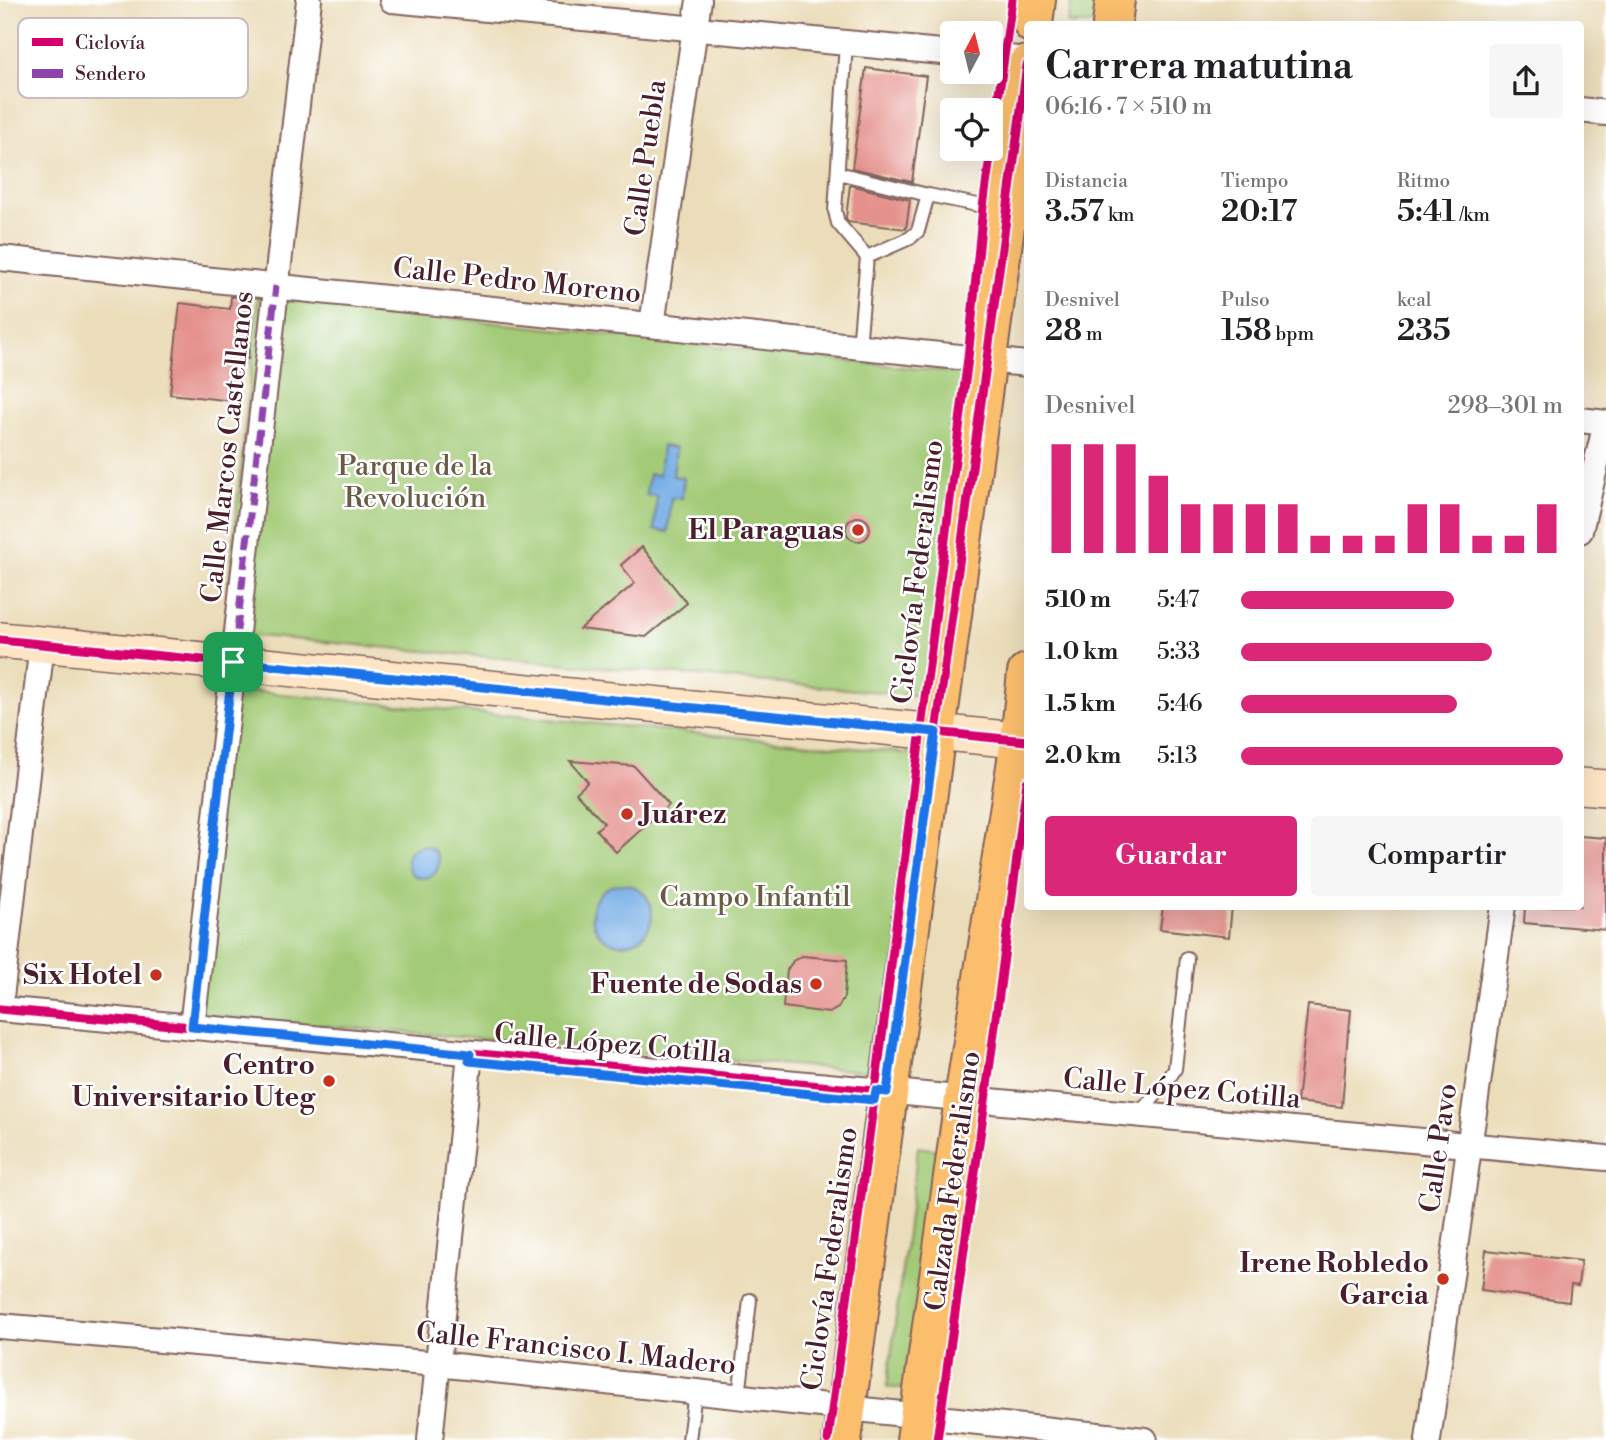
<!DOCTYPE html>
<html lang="es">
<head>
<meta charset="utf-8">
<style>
  :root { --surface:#fff; --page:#f6f6f6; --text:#202124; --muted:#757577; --accent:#db2777 }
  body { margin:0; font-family:"Libre Bodoni",serif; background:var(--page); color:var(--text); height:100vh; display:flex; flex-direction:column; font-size:26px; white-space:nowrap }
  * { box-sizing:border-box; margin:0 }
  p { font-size:23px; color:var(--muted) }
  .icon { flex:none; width:38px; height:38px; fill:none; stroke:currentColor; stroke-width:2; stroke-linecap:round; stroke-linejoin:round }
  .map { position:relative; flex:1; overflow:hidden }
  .drawer { position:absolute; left:1024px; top:21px; width:560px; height:889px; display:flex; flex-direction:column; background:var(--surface); border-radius:7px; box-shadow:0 7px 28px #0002 }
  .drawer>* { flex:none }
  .needle { width:46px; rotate:7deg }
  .controls { position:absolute; left:940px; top:21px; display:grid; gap:14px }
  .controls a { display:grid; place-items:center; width:63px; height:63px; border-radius:7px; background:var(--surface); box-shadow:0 7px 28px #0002; font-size:35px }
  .pin { position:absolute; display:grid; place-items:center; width:60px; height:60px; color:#fff; margin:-30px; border-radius:14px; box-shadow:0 4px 10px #0006 }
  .round { display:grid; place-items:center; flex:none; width:74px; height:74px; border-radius:7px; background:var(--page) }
  .head { display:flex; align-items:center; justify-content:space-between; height:119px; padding:0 21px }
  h1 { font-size:38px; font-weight:600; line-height:52px }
  .figures { display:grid; grid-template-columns:repeat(3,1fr); gap:10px; height:119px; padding:7px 21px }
  .figures div { display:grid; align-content:center }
  .figures b { font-size:30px; font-weight:600 }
  .figures small { font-size:19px; font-weight:400 }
  .figures p { font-size:19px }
  .chart { height:196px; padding:14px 21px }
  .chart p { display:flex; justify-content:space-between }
  .chart svg { width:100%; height:126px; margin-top:7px; stroke:var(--accent); stroke-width:6 }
  .cta { display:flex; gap:14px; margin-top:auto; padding:14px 21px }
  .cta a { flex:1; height:80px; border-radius:7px; background:var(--accent); color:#fff; font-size:28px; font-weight:600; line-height:80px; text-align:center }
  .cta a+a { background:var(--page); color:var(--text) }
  ul { padding:0 21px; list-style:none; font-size:23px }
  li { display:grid; grid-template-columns:112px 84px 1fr; align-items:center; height:52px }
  li i { height:18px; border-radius:9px; background:var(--accent) }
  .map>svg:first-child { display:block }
  .green { fill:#a3cb77; stroke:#767551; stroke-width:2 }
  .water { fill:#77afe6; stroke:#606788; stroke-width:2 }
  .building { fill:#e4908b }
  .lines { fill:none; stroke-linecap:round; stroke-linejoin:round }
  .lane-casing { stroke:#82625d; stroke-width:16 }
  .street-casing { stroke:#82625d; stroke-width:28 }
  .secondary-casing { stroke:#82625d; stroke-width:38 }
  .primary-casing { stroke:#82625d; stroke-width:42 }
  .lane { stroke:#fff; stroke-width:12 }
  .street { stroke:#fff; stroke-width:24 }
  .secondary { stroke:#fde5c5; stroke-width:35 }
  .primary { stroke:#fabe6d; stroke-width:38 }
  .quiet { stroke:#8e44ad; stroke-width:7; stroke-dasharray:14 7; stroke-linecap:butt }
  .cycleway-casing { stroke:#fff; stroke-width:13 }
  .cycleway { stroke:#d6006c; stroke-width:9 }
  .route-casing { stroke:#fff; stroke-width:14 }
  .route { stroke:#1a73e8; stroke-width:9 }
  .poi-dot { fill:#c8321e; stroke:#fff; stroke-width:2.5 }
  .labels { text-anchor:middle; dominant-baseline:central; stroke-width:5; stroke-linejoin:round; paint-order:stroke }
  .street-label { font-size:28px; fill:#4a1f2b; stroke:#fff }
  .park-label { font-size:28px; fill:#695b46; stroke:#fff }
  .poi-label { font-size:28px; font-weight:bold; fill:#4a1f2b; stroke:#fff; text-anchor:end }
  .key { fill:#fff; stroke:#c9bcbf; stroke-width:2 }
  .key-label { font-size:19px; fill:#4a1f2b }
</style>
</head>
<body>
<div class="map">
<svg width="1606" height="1440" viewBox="0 0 1606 1440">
  <rect width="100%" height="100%" fill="#fff"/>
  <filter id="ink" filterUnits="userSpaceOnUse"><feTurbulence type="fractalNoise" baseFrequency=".0143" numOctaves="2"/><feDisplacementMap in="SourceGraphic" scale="14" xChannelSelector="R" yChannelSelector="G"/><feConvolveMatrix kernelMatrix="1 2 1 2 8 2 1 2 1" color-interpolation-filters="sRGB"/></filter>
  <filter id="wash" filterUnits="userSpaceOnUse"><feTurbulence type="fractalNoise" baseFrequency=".00686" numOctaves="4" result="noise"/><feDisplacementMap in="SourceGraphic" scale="28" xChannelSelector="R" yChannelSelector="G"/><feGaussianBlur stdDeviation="1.57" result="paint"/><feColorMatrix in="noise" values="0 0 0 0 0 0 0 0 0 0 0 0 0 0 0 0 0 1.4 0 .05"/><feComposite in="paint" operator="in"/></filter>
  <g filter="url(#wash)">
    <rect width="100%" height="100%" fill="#ebddba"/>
    <!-- green -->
    <g class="green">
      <path d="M 1072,0 L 1105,0 L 1102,24 L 1068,24 Z"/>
      <path d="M 258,297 L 976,375 L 934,697 L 224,633 Z"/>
      <path d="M 218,688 L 927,755 L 885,1073 L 186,1014 Z"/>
      <path d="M 918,1147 L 950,1152 L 918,1391 L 887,1387 Z"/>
    </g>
    <!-- water -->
    <g class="water">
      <path d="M 662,446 L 676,448 L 673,476 L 684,478 L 682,498 L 671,498 L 668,532 L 654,530 L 657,496 L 646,495 L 649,474 L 659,475 Z"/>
      <circle cx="423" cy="862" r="16"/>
      <circle cx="622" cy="914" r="30"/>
    </g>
    <g id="blocks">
      <!-- building -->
      <g class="building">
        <path d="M 866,68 L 926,76 L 912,182 L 852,168 Z"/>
        <path d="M 850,185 L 910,200 L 906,229 L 848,222 L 846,218 Z"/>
        <path d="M 231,297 L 236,297 L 249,310 L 252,318 L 248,359 L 238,358 L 233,401 L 170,394 L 180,303 L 230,309 Z"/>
        <circle cx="858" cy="529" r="12"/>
        <path d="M 642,547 L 687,603 L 646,637 L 580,629 L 635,583 L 621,565 Z"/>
        <path d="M 570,761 L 634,766 L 669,805 L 616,852 L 596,830 L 604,823 L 576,793 L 588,782 Z"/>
        <path d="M 1580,836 L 1606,838 L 1606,930 L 1524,923 L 1525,906 L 1580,906 Z"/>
        <path d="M 1163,906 L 1232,906 L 1229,937 L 1160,929 Z"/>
        <path d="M 802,956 L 847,960 L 844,997 L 838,1008 L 829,1013 L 783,1007 L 787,970 L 793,961 Z"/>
        <path d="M 1308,1005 L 1351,1010 L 1349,1031 L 1348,1031 L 1342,1107 L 1297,1102 Z"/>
        <path d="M 1486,1250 L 1581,1261 L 1578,1286 L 1571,1285 L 1569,1302 L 1481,1290 Z"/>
      </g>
    </g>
  </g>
  <g filter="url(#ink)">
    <use href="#blocks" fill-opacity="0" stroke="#82625d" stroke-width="2"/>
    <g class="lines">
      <defs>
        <g id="lane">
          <path d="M 846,43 L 835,211 L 838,223 L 867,257 L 859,347"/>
          <path d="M 838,173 L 928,195"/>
          <path d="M 867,257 L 910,238 L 918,231 L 928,195 L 1002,210"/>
          <path d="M 1138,1115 L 1166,1083 L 1175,1069 L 1187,958"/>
          <path d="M 739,1397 L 750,1300"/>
          <path d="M 689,1440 L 695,1392"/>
        </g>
        <g id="street">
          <path d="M 392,0 L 952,53"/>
          <path d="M 990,56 L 1027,60"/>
          <path d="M 1580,110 L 1606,113"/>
          <path d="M 0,258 L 1027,364"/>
          <path d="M 652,325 L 699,0"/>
          <path d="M 1580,420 L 1606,423"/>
          <path d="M 1580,531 L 1606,423"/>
          <path d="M 0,1006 L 42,644"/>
          <path d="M 0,1009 L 1606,1158"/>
          <path d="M 192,1027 L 309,0"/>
          <path d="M 0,1326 L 437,1364 L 1145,1440"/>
          <path d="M 430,1440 L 470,1054"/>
          <path d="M 1428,1440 L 1503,906"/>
        </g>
        <g id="secondary">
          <path d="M 0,640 L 1027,741"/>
          <path d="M 1580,786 L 1606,788"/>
        </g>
        <g id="primary">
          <path d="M 1033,24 L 1036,0"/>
          <path d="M 1112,24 L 1115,0"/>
          <path d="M 842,1440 L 936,732 L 1027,65"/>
          <path d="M 916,1440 L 964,1099 L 1020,741 L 1027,673"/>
        </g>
      </defs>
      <!-- lane casing -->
      <use href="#lane" class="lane-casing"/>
      <!-- street casing -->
      <use href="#street" class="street-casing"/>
      <!-- secondary casing -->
      <use href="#secondary" class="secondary-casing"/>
      <!-- primary casing -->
      <use href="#primary" class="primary-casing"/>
      <!-- lane -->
      <use href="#lane" class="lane"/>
      <!-- street -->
      <use href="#street" class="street"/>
      <!-- secondary -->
      <use href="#secondary" class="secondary"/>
      <!-- primary -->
      <use href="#primary" class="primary"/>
      <!-- quiet -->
      <path class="quiet" d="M 192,1027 L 276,286"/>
      <defs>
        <g id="cycleway">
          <path d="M 0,640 L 1027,741"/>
          <path d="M 936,732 L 1027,65"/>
          <path d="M 0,1009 L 885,1092"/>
          <path d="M 828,1440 L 874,1100 L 968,358 L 983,207 L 1012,0"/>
          <path d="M 937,1440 L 985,1101 L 1027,782"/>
        </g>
      </defs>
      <!-- cycleway casing -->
      <use href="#cycleway" class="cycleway-casing"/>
      <!-- cycleway -->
      <use href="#cycleway" class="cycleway"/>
    </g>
  </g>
  <g class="lines" filter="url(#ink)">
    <defs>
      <path id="route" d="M 233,662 L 936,732 L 887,1092 L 876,1091 L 874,1100 L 469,1061 L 470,1054 L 192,1027 Z"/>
    </defs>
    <!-- route casing -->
    <use href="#route" class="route-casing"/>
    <!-- route -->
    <use href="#route" class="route"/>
  </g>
  <!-- markers -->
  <g class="poi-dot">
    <circle cx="858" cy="530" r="7"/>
    <circle cx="627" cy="814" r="7"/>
    <circle cx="156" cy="975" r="7"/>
    <circle cx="816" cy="984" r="7"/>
    <circle cx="329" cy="1081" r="7"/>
    <circle cx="1443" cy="1279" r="7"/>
  </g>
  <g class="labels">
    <!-- street labels -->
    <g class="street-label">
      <text transform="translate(646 158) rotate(-82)">Calle Puebla</text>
      <text transform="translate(517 281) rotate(6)">Calle Pedro Moreno</text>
      <text transform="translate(228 447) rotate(-84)">Calle Marcos Castellanos</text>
      <text transform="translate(918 572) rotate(-83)">Ciclovía Federalismo</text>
      <text transform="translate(613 1044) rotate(5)">Calle López Cotilla</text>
      <text transform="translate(1182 1089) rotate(5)">Calle López Cotilla</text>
      <text transform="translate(1439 1148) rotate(-82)">Calle Pavo</text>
      <text transform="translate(953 1181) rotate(-82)">Calzada Federalismo</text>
      <text transform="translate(830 1259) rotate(-82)">Ciclovía Federalismo</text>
      <text transform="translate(576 1349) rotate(6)">Calle Francisco I. Madero</text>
    </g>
    <!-- park labels -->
    <g class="park-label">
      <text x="415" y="466">Parque de la<tspan x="415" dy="32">Revolución</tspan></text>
      <text x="755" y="897">Campo Infantil</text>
    </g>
    <!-- poi labels -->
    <g class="poi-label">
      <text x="844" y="530">El Paraguas</text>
      <text x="641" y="814" text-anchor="start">Juárez</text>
      <text x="142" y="975">Six Hotel</text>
      <text x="802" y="984">Fuente de Sodas</text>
      <text x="315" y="1065">Centro<tspan x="315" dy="32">Universitario Uteg</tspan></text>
      <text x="1429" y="1263">Irene Robledo<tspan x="1429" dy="32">Garcia</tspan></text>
    </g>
  </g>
  <!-- legend -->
  <rect x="18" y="18" width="230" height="80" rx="10" class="key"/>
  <rect x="32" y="38" width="31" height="8" fill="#d6006c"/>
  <rect x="32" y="69" width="31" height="9" fill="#8e44ad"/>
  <g class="key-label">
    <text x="75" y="49">Ciclovía</text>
    <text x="75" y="80">Sendero</text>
  </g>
</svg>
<div class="controls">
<a><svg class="needle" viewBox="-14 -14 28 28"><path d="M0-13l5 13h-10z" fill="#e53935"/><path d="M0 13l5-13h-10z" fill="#757577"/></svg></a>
<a><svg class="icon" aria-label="locate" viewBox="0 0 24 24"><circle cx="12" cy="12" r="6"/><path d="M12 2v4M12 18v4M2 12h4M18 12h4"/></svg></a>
</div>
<div class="pin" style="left:233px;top:662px;background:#1e9e55"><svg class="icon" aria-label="arrive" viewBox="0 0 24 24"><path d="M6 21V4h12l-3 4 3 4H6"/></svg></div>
<section class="drawer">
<div class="head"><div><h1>Carrera matutina</h1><p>06:16 · 7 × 510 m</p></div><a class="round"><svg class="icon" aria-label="share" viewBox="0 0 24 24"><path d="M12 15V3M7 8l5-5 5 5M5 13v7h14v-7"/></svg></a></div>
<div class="figures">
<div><p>Distancia</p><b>3.57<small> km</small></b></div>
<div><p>Tiempo</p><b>20:17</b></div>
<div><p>Ritmo</p><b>5:41<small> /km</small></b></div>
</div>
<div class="figures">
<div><p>Desnivel</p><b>28<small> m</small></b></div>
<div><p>Pulso</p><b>158<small> bpm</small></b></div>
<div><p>kcal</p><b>235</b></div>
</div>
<div class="chart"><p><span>Desnivel</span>298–301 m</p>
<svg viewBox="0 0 160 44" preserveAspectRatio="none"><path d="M5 44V6M15 44V6M25 44V6M35 44V17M45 44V27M55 44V27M65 44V27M75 44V27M85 44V38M95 44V38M105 44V38M115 44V27M125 44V27M135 44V38M145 44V38M155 44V27"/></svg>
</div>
<ul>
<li><b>510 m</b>5:47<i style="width:66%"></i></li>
<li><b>1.0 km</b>5:33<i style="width:78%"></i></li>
<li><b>1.5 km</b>5:46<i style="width:67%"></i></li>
<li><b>2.0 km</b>5:13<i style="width:100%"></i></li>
</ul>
<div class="cta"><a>Guardar</a><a>Compartir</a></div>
</section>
</div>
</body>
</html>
